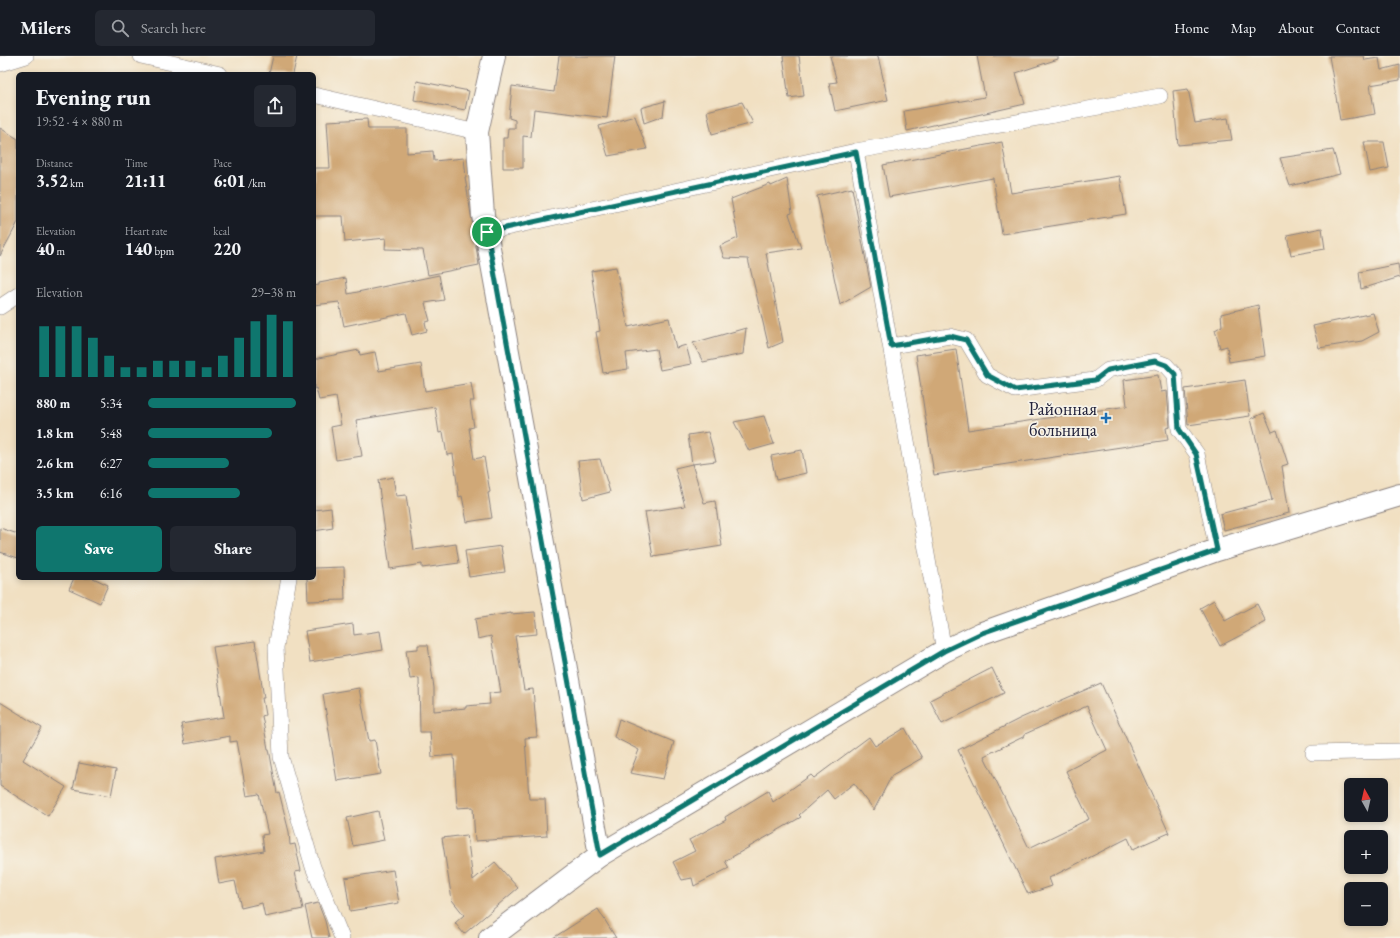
<!DOCTYPE html>
<html lang="en">
<head>
<meta charset="utf-8">
<style>
  :root { --surface:#171b24; --page:#242831; --text:#f1f3f6; --muted:#9ea1a6; --line:#363941; --accent:#0f766e }
  body { margin:0; font-family:"EB Garamond",serif; background:var(--page); color:var(--text); height:100vh; display:flex; flex-direction:column; font-size:15px; white-space:nowrap }
  * { box-sizing:border-box; margin:0 }
  p { font-size:13px; color:var(--muted) }
  .icon { flex:none; width:22px; height:22px; fill:none; stroke:currentColor; stroke-width:2; stroke-linecap:round; stroke-linejoin:round }
  .map { position:relative; flex:1; overflow:hidden }
  .details { position:absolute; left:16px; top:16px; width:300px; height:508px; display:flex; flex-direction:column; background:var(--surface); border-radius:6px; box-shadow:0 2px 6px #0003 }
  .details>* { flex:none }
  .needle { width:26px; rotate:352deg }
  .tools { position:absolute; left:1344px; top:722px; display:grid; gap:8px }
  .tools a { display:grid; place-items:center; width:44px; height:44px; border-radius:6px; background:var(--surface); box-shadow:0 2px 6px #0003; font-size:20px }
  .pin { position:absolute; display:grid; place-items:center; width:34px; height:34px; color:#fff; margin:-17px; border:2px solid #fff; border-radius:50%; box-shadow:0 1px 4px #0007 }
  .round { display:grid; place-items:center; flex:none; width:42px; height:42px; border-radius:6px; background:var(--page) }
  .summary { display:flex; align-items:center; justify-content:space-between; height:68px; padding:0 20px }
  h1 { font-size:22px; font-weight:800; line-height:30px }
  .stats { display:grid; grid-template-columns:repeat(3,1fr); gap:6px; height:68px; padding:4px 20px }
  .stats div { display:grid; align-content:center }
  .stats b { font-size:17px; font-weight:800 }
  .stats small { font-size:11px; font-weight:400 }
  .stats p { font-size:11px }
  .chart { height:112px; padding:8px 20px }
  .chart p { display:flex; justify-content:space-between }
  .chart svg { width:100%; height:72px; margin-top:4px; stroke:var(--accent); stroke-width:6 }
  .primary-button { display:flex; gap:8px; margin-top:auto; padding:8px 20px }
  .primary-button a { flex:1; height:46px; border-radius:6px; background:var(--accent); color:#fff; font-size:16px; font-weight:800; line-height:46px; text-align:center }
  .primary-button a+a { background:var(--page); color:var(--text) }
  ul { padding:0 20px; list-style:none; font-size:13px }
  li { display:grid; grid-template-columns:64px 48px 1fr; align-items:center; height:30px }
  li i { height:10px; border-radius:5px; background:var(--accent) }
  header { display:flex; align-items:center; gap:24px; box-sizing:border-box; height:56px; padding:0 20px; background:var(--surface); border-bottom:1px solid var(--line) }
  header strong { font-size:19px }
  nav { display:flex; gap:22px; margin-inline-start:auto; font-size:14px }
  .search { width:280px; height:36px; background:var(--page); display:flex; align-items:center; gap:10px; box-sizing:border-box; padding:0 14px; border-radius:6px; color:var(--muted); font-size:15px }
  .map>svg:first-child { display:block }
  .building { fill:#d0a877; fill-rule:evenodd }
  .lines { fill:none; stroke-linecap:round; stroke-linejoin:round }
  .street-casing { stroke:#8a817e; stroke-width:16 }
  .secondary-casing { stroke:#8a817e; stroke-width:24 }
  .street { stroke:#fff; stroke-width:15 }
  .secondary { stroke:#fff; stroke-width:22 }
  .route-casing { stroke:#fff; stroke-width:8 }
  .route { stroke:#0f766e; stroke-width:5 }
  .poi-dot { fill:#1f6fb2; stroke:#f7f3e8; stroke-width:1.5 }
  .labels { text-anchor:middle; dominant-baseline:central; stroke-width:3.5; stroke-linejoin:round; paint-order:stroke }
  .poi-label { font-size:18px; fill:#22223b; stroke:#f7f3e8; text-anchor:end }
</style>
</head>
<body>
<header>
<strong>Milers</strong>
<div class="search"><svg class="icon" aria-label="search" viewBox="0 0 24 24"><circle cx="10" cy="10" r="6"/><path d="M15 15l6 6"/></svg>Search here</div>
<nav><a>Home</a><a>Map</a><a>About</a><a>Contact</a></nav>
</header>
<div class="map">
<svg width="1400" height="882" viewBox="0 0 1400 882">
  <rect width="100%" height="100%" fill="#f7f3e8"/>
  <filter id="ink" filterUnits="userSpaceOnUse"><feTurbulence type="fractalNoise" baseFrequency=".025" numOctaves="2"/><feDisplacementMap in="SourceGraphic" scale="8" xChannelSelector="R" yChannelSelector="G"/><feConvolveMatrix kernelMatrix="1 2 1 2 8 2 1 2 1" color-interpolation-filters="sRGB"/></filter>
  <filter id="wash" filterUnits="userSpaceOnUse"><feTurbulence type="fractalNoise" baseFrequency=".012" numOctaves="4" result="noise"/><feDisplacementMap in="SourceGraphic" scale="16" xChannelSelector="R" yChannelSelector="G"/><feGaussianBlur stdDeviation="0.9" result="paint"/><feColorMatrix in="noise" values="0 0 0 0 0 0 0 0 0 0 0 0 0 0 0 0 0 1.4 0 .05"/><feComposite in="paint" operator="in"/></filter>
  <g filter="url(#wash)">
    <rect width="100%" height="100%" fill="#f1e0c2"/>
    <g id="blocks">
      <!-- building -->
      <g class="building">
        <path d="M 273,0 L 297,0 L 293,18 L 269,18 Z"/>
        <path d="M 559,0 L 615,0 L 607,62 L 534,53 L 531,81 L 523,80 L 523,112 L 503,112 L 503,82 L 507,82 L 508,72 L 515,72 L 515,64 L 509,62 L 512,30 L 554,36 Z"/>
        <path d="M 783,0 L 799,0 L 804,40 L 789,42 Z"/>
        <path d="M 830,0 L 878,0 L 888,44 L 835,55 L 829,27 L 837,26 Z"/>
        <path d="M 977,0 L 1058,0 L 1058,3 L 1016,17 L 1025,48 L 907,75 L 904,55 L 985,41 Z"/>
        <path d="M 1329,0 L 1364,0 L 1365,4 L 1379,2 L 1381,14 L 1400,9 L 1400,24 L 1370,29 L 1375,58 L 1340,64 Z"/>
        <path d="M 417,25 L 469,35 L 465,54 L 414,44 Z"/>
        <path d="M 1188,33 L 1195,67 L 1228,62 L 1232,84 L 1178,89 L 1173,35 Z"/>
        <path d="M 665,45 L 663,60 L 644,67 L 641,52 Z"/>
        <path d="M 742,46 L 753,67 L 712,78 L 707,55 Z"/>
        <path d="M 635,60 L 647,93 L 608,100 L 599,70 Z"/>
        <path d="M 367,63 L 368,73 L 407,73 L 407,97 L 433,95 L 434,105 L 464,102 L 466,121 L 465,121 L 479,209 L 428,219 L 423,194 L 385,193 L 386,182 L 345,186 L 343,160 L 314,160 L 314,112 L 330,112 L 327,65 Z"/>
        <path d="M 0,72 L 18,83 L 18,166 L 0,200 Z"/>
        <path d="M 1002,86 L 1011,137 L 1120,120 L 1126,158 L 1002,178 L 993,122 L 889,141 L 883,109 Z"/>
        <path d="M 1364,86 L 1384,86 L 1389,112 L 1370,116 Z"/>
        <path d="M 1333,94 L 1340,118 L 1290,130 L 1280,102 Z"/>
        <path d="M 787,123 L 792,157 L 789,158 L 801,192 L 766,197 L 783,286 L 769,292 L 748,203 L 724,202 L 720,190 L 738,182 L 731,143 L 770,128 L 771,130 Z"/>
        <path d="M 852,132 L 871,231 L 840,249 L 817,140 Z"/>
        <path d="M 1322,172 L 1325,193 L 1291,199 L 1287,179 Z"/>
        <path d="M 1398,208 L 1400,221 L 1361,233 L 1359,216 Z"/>
        <path d="M 616,211 L 628,271 L 669,262 L 676,292 L 686,289 L 691,308 L 660,314 L 656,293 L 626,297 L 628,313 L 603,317 L 596,276 L 600,275 L 591,215 Z"/>
        <path d="M 439,219 L 444,244 L 425,247 L 430,265 L 425,266 L 427,275 L 412,279 L 406,257 L 344,270 L 339,246 L 314,249 L 314,230 L 319,229 L 319,227 L 346,222 L 348,238 Z"/>
        <path d="M 1258,249 L 1265,300 L 1229,306 L 1227,290 L 1220,292 L 1215,274 L 1222,270 L 1221,258 Z"/>
        <path d="M 1373,257 L 1379,276 L 1362,285 L 1319,292 L 1313,270 Z"/>
        <path d="M 746,272 L 743,298 L 703,306 L 693,287 Z"/>
        <path d="M 956,293 L 968,374 L 1127,350 L 1124,324 L 1158,319 L 1161,336 L 1167,335 L 1170,371 L 1166,372 L 1168,384 L 934,419 L 916,299 Z"/>
        <path d="M 359,294 L 360,299 L 375,296 L 379,315 L 421,308 L 425,335 L 471,327 L 474,345 L 470,345 L 474,371 L 469,372 L 474,403 L 484,401 L 490,436 L 488,437 L 492,462 L 467,466 L 462,440 L 459,441 L 453,398 L 447,399 L 443,376 L 439,377 L 435,351 L 356,364 L 362,400 L 336,404 L 331,371 L 341,369 L 336,341 L 319,344 L 316,332 L 314,333 L 314,303 Z"/>
        <path d="M 1245,324 L 1250,360 L 1188,369 L 1185,333 Z"/>
        <path d="M 1264,357 L 1272,376 L 1277,374 L 1288,408 L 1282,410 L 1289,457 L 1224,474 L 1220,458 L 1272,444 L 1251,363 Z"/>
        <path d="M 764,360 L 774,388 L 749,395 L 734,366 Z"/>
        <path d="M 708,376 L 716,405 L 692,408 L 688,379 Z"/>
        <path d="M 802,394 L 806,417 L 776,424 L 771,400 Z"/>
        <path d="M 600,403 L 610,436 L 583,443 L 578,405 Z"/>
        <path d="M 692,408 L 704,447 L 715,445 L 722,490 L 653,501 L 645,456 L 685,450 L 675,412 Z"/>
        <path d="M 393,421 L 396,440 L 406,439 L 414,494 L 456,488 L 459,507 L 422,512 L 422,508 L 390,513 L 378,424 Z"/>
        <path d="M 331,452 L 333,472 L 314,475 L 314,454 Z"/>
        <path d="M 0,472 L 18,478 L 18,502 L 0,496 Z"/>
        <path d="M 501,490 L 505,516 L 469,521 L 465,495 Z"/>
        <path d="M 344,511 L 345,544 L 308,545 L 307,522 L 314,522 L 314,512 Z"/>
        <path d="M 74,522 L 93,522 L 108,529 L 100,547 L 69,533 Z"/>
        <path d="M 1214,544 L 1225,565 L 1257,548 L 1266,566 L 1220,590 L 1200,552 Z"/>
        <path d="M 535,556 L 537,578 L 515,580 L 524,634 L 533,633 L 537,681 L 525,682 L 529,743 L 545,743 L 547,780 L 475,785 L 473,751 L 457,752 L 454,699 L 432,701 L 430,676 L 420,676 L 419,622 L 410,623 L 406,594 L 418,593 L 418,589 L 428,589 L 434,632 L 434,655 L 466,652 L 466,650 L 490,648 L 489,637 L 501,636 L 491,580 L 478,583 L 475,563 L 511,557 L 511,558 Z"/>
        <path d="M 353,568 L 354,579 L 380,575 L 383,594 L 310,606 L 305,575 Z"/>
        <path d="M 255,585 L 264,642 L 262,642 L 265,659 L 262,660 L 268,693 L 269,693 L 277,737 L 279,736 L 289,776 L 290,789 L 295,788 L 301,815 L 295,816 L 303,853 L 265,861 L 262,847 L 241,852 L 235,825 L 219,828 L 215,803 L 264,795 L 262,779 L 268,778 L 259,738 L 247,740 L 237,685 L 230,686 L 230,680 L 185,688 L 181,668 L 224,661 L 213,591 Z"/>
        <path d="M 992,612 L 1004,637 L 942,668 L 930,644 Z"/>
        <path d="M 1101,627 L 1169,777 L 1133,793 L 1128,782 L 1049,822 L 1052,830 L 1028,838 L 958,694 L 1021,662 ZM 1087,650 L 1107,694 L 1066,715 L 1089,763 L 1029,792 L 984,700 L 1025,680 L 1025,678 Z"/>
        <path d="M 359,632 L 369,685 L 375,684 L 381,718 L 337,725 L 323,638 Z"/>
        <path d="M 0,646 L 42,672 L 23,704 L 66,731 L 48,760 L 0,730 Z"/>
        <path d="M 619,663 L 674,686 L 663,723 L 630,717 L 639,694 L 614,681 Z"/>
        <path d="M 905,672 L 922,702 L 892,719 L 874,754 L 854,727 L 834,743 L 827,734 L 799,759 L 801,761 L 725,805 L 729,812 L 694,830 L 692,822 L 682,824 L 673,806 L 695,795 L 689,784 L 726,764 L 725,761 L 768,735 L 773,746 L 811,719 L 814,722 L 869,681 L 875,690 Z"/>
        <path d="M 79,707 L 116,714 L 111,740 L 73,733 Z"/>
        <path d="M 378,755 L 384,784 L 353,790 L 347,762 Z"/>
        <path d="M 467,779 L 473,824 L 495,806 L 518,832 L 464,878 L 455,867 L 464,859 L 452,844 L 442,782 Z"/>
        <path d="M 393,814 L 399,847 L 350,855 L 345,822 Z"/>
        <path d="M 318,847 L 325,865 L 329,882 L 312,882 L 305,850 Z"/>
        <path d="M 598,853 L 616,882 L 553,882 Z"/>
      </g>
    </g>
  </g>
  <g filter="url(#ink)">
    <use href="#blocks" fill-opacity="0" stroke="#8a817e" stroke-width="1"/>
    <g class="lines">
      <defs>
        <g id="street">
          <path d="M 141,0 L 220,18"/>
          <path d="M 0,8 L 26,0"/>
          <path d="M 314,39 L 477,76"/>
          <path d="M 856,95 L 944,595"/>
          <path d="M 487,176 L 856,95 L 1160,40"/>
          <path d="M 0,251 L 18,239"/>
          <path d="M 891,290 L 950,280 L 966,284 L 987,319 L 1015,334 L 1095,324 L 1108,314 L 1155,305 L 1166,309 L 1175,319 L 1179,373 L 1197,398 L 1217,494"/>
          <path d="M 289,522 L 276,591 L 281,701 L 313,811 L 342,882"/>
          <path d="M 1313,697 L 1400,695"/>
        </g>
        <g id="secondary">
          <path d="M 494,0 L 477,76 L 483,159 L 600,799"/>
          <path d="M 490,882 L 600,799 L 944,595 L 982,577 L 1217,494 L 1400,439"/>
        </g>
      </defs>
      <!-- street casing -->
      <use href="#street" class="street-casing"/>
      <!-- secondary casing -->
      <use href="#secondary" class="secondary-casing"/>
      <!-- street -->
      <use href="#street" class="street"/>
      <!-- secondary -->
      <use href="#secondary" class="secondary"/>
    </g>
  </g>
  <g class="lines" filter="url(#ink)">
    <defs>
      <path id="route" d="M 856,96 L 891,290 L 950,280 L 966,284 L 987,319 L 1015,334 L 1095,324 L 1108,314 L 1155,305 L 1166,309 L 1175,318 L 1179,373 L 1196,398 L 1217,494 L 982,577 L 944,595 L 600,799 L 487,176 Z"/>
    </defs>
    <!-- route casing -->
    <use href="#route" class="route-casing"/>
    <!-- route -->
    <use href="#route" class="route"/>
  </g>
  <!-- markers -->
  <path class="poi-dot" d="M1104 356h4v4h4v4h-4v4h-4v-4h-4v-4h4z"/>
  <g class="labels">
    <!-- poi labels -->
    <g class="poi-label">
      <text x="1097" y="352">Районная<tspan x="1097" dy="21">больница</tspan></text>
    </g>
  </g>
</svg>
<div class="tools">
<a><svg class="needle" viewBox="-14 -14 28 28"><path d="M0-13l5 13h-10z" fill="#e53935"/><path d="M0 13l5-13h-10z" fill="#9ea1a6"/></svg></a>
<a>+</a>
<a>−</a>
</div>
<div class="pin" style="left:487px;top:176px;background:#1e9e55"><svg class="icon" aria-label="arrive" viewBox="0 0 24 24"><path d="M6 21V4h12l-3 4 3 4H6"/></svg></div>
<section class="details">
<div class="summary"><div><h1>Evening run</h1><p>19:52 · 4 × 880 m</p></div><a class="round"><svg class="icon" aria-label="share" viewBox="0 0 24 24"><path d="M12 15V3M7 8l5-5 5 5M5 13v7h14v-7"/></svg></a></div>
<div class="stats">
<div><p>Distance</p><b>3.52<small> km</small></b></div>
<div><p>Time</p><b>21:11</b></div>
<div><p>Pace</p><b>6:01<small> /km</small></b></div>
</div>
<div class="stats">
<div><p>Elevation</p><b>40<small> m</small></b></div>
<div><p>Heart rate</p><b>140<small> bpm</small></b></div>
<div><p>kcal</p><b>220</b></div>
</div>
<div class="chart"><p><span>Elevation</span>29–38 m</p>
<svg viewBox="0 0 160 44" preserveAspectRatio="none"><path d="M5 44V13M15 44V13M25 44V13M35 44V20M45 44V31M55 44V38M65 44V38M75 44V34M85 44V34M95 44V34M105 44V38M115 44V31M125 44V20M135 44V10M145 44V6M155 44V10"/></svg>
</div>
<ul>
<li><b>880 m</b>5:34<i style="width:100%"></i></li>
<li><b>1.8 km</b>5:48<i style="width:84%"></i></li>
<li><b>2.6 km</b>6:27<i style="width:55%"></i></li>
<li><b>3.5 km</b>6:16<i style="width:62%"></i></li>
</ul>
<div class="primary-button"><a>Save</a><a>Share</a></div>
</section>
</div>
</body>
</html>
